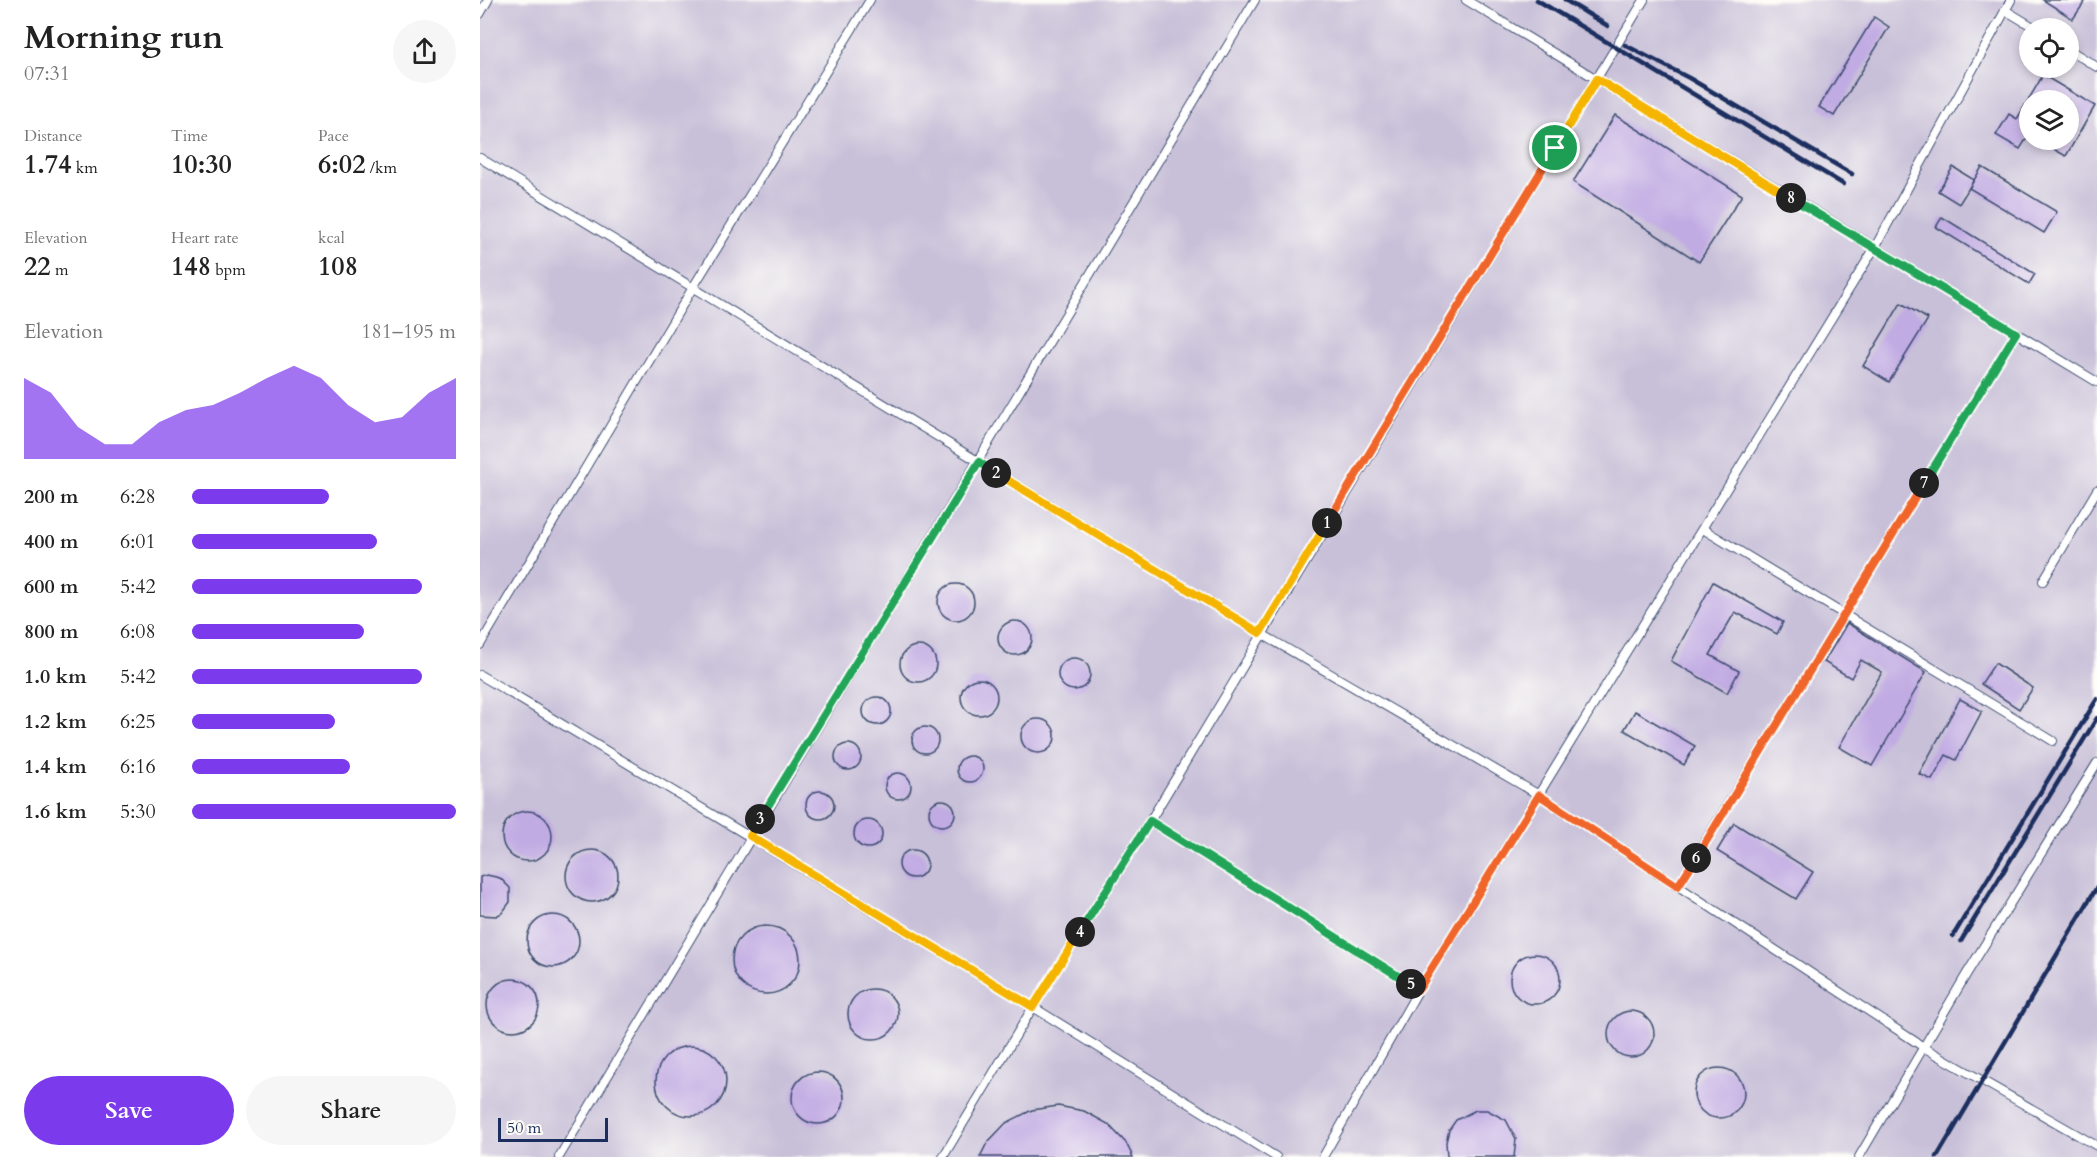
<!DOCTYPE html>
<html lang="en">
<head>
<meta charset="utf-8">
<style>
  :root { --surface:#fff; --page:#f6f6f6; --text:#222; --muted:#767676; --accent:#7c3aed }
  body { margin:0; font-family:Cardo,serif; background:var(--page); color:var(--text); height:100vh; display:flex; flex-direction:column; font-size:22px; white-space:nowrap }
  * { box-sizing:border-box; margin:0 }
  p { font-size:20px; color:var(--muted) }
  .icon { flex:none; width:33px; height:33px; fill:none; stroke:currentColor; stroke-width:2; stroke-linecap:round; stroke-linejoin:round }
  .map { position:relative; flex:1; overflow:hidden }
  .details { display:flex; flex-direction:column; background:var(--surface); width:480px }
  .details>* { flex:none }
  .tools { position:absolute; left:1539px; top:18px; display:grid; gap:12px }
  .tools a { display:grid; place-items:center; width:60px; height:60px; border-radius:50%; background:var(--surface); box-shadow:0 3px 9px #0003; font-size:30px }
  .scale { position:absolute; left:18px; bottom:15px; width:110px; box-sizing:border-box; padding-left:6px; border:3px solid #1b2f5e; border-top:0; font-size:16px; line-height:21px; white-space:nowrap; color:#1b2f5e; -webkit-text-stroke:4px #fdfcf7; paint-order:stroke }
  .pin { position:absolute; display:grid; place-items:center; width:51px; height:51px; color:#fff; margin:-26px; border:3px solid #fff; border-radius:50%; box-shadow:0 2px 6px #0007 }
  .km { position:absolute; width:30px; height:30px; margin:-15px; border-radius:50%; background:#222; color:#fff; font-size:16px; line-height:30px; text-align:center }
  .round { display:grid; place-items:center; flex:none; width:63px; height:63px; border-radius:32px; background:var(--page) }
  .headline { display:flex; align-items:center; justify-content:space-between; height:102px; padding:0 24px }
  h1 { font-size:33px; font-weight:800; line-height:45px }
  .stats { display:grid; grid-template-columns:repeat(3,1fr); gap:9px; height:102px; padding:6px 24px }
  .stats div { display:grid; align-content:center }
  .stats b { font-size:26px; font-weight:800 }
  .stats small { font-size:16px; font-weight:400 }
  .stats p { font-size:16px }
  .chart { height:168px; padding:12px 24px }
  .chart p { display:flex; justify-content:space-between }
  .chart svg { width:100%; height:108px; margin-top:6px; fill:var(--accent); opacity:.7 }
  .button { display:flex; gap:12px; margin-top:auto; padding:12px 24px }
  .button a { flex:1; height:69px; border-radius:36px; background:var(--accent); color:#fff; font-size:24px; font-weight:800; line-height:69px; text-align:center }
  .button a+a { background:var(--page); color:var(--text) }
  ul { padding:0 24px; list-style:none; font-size:20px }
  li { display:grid; grid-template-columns:96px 72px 1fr; align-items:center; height:45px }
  li i { height:15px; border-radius:8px; background:var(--accent) }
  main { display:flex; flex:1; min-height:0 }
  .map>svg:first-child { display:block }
  .industrial { fill:#c8bfd8; fill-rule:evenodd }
  .building { fill:#c1abe3 }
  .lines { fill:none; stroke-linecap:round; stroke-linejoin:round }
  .lane-casing { stroke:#3c4b6f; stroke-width:10 }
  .lane { stroke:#fff; stroke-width:8 }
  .rail { stroke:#1b2f5e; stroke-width:4.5 }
  .split-1-casing { stroke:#fff; stroke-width:12 }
  .split-2-casing { stroke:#fff; stroke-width:12 }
  .split-3-casing { stroke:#fff; stroke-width:12 }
  .split-4-casing { stroke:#fff; stroke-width:12 }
  .split-5-casing { stroke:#fff; stroke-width:12 }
  .split-6-casing { stroke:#fff; stroke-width:12 }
  .split-7-casing { stroke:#fff; stroke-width:12 }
  .split-8-casing { stroke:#fff; stroke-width:12 }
  .split-9-casing { stroke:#fff; stroke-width:12 }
  .split-1 { stroke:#f0652b; stroke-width:8 }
  .split-2 { stroke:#f5b400; stroke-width:8 }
  .split-3 { stroke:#22a559; stroke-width:8 }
  .split-4 { stroke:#f5b400; stroke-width:8 }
  .split-5 { stroke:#22a559; stroke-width:8 }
  .split-6 { stroke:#f0652b; stroke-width:8 }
  .split-7 { stroke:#f0652b; stroke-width:8 }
  .split-8 { stroke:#22a559; stroke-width:8 }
  .split-9 { stroke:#f5b400; stroke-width:8 }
</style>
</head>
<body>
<main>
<section class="details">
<div class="headline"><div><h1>Morning run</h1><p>07:31</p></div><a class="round"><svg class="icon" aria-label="share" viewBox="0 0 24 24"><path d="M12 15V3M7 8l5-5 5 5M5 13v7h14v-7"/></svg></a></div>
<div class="stats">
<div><p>Distance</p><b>1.74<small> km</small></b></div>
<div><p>Time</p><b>10:30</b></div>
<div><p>Pace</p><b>6:02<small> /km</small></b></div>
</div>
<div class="stats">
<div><p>Elevation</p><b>22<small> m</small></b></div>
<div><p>Heart rate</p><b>148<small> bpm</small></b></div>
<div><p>kcal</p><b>108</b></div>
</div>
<div class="chart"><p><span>Elevation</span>181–195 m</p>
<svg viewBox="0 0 160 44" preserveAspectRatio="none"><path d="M0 44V11L10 17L20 31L30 38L40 38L50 29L60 24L70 22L80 17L90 11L100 6L110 11L120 22L130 29L140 27L150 17L160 11V44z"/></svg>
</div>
<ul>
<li><b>200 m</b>6:28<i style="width:52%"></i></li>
<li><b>400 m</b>6:01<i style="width:70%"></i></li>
<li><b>600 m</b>5:42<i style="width:87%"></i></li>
<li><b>800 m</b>6:08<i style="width:65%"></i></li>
<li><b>1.0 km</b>5:42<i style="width:87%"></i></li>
<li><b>1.2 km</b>6:25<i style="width:54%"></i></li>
<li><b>1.4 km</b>6:16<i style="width:60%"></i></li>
<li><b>1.6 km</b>5:30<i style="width:100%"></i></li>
</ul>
<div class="button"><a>Save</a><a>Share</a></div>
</section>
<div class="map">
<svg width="1617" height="1157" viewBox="0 0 1617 1157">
  <rect width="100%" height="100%" fill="#fdfcf7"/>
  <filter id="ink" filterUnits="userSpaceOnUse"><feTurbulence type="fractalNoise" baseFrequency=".0167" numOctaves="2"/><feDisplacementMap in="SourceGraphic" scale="12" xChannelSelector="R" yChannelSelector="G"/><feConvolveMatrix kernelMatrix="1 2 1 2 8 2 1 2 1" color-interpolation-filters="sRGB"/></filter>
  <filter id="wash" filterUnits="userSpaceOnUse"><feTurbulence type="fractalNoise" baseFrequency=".008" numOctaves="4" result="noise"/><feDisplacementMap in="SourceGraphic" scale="24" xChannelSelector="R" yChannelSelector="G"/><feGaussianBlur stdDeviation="1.35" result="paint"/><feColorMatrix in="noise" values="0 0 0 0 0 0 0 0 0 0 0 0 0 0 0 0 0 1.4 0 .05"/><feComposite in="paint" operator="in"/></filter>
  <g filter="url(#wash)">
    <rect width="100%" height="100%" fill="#f7e7d2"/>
    <!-- industrial -->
    <path class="industrial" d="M 0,0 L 1617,0 L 1617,1157 L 0,1157 ZM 1550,28 L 1588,28 L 1588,68 L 1550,68 ZM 1550,100 L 1588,100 L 1588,140 L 1550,140 Z"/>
    <g id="blocks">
      <!-- building -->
      <g class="building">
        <path d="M 1563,0 L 1606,0 L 1593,19 Z"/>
        <path d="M 1394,17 L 1409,27 L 1354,116 L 1339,107 Z"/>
        <path d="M 1563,75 L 1615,106 L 1586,156 L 1557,140 L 1588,140 L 1588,100 L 1550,100 L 1550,133 L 1540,149 L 1516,135 L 1529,114 L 1537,119 Z"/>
        <path d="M 1135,115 L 1262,195 L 1219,262 L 1093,182 Z"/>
        <path d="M 1473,167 L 1494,180 L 1479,204 L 1458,191 Z"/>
        <path d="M 1502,167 L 1577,212 L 1564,233 L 1489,188 Z"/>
        <path d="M 1462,217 L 1555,274 L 1549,284 L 1456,227 Z"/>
        <path d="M 1421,303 L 1448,319 L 1409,382 L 1383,366 Z"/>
        <path d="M 1233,582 L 1303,622 L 1297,634 L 1255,612 L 1230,655 L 1259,671 L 1247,693 L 1191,661 Z"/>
        <circle cx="476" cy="602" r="18"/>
        <circle cx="535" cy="638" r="17"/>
        <path d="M 1367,623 L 1446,672 L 1392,766 L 1359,747 L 1402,672 L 1381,660 L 1371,678 L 1344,662 Z"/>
        <circle cx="438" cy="664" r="18"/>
        <circle cx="594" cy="674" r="16"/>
        <path d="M 1515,663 L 1553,688 L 1539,709 L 1501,684 Z"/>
        <circle cx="499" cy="697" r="18"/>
        <circle cx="397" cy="711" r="14"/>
        <path d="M 1480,699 L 1502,711 L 1476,760 L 1466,755 L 1452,780 L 1439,774 Z"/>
        <path d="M 1155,711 L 1215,746 L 1204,765 L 1144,730 Z"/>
        <circle cx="558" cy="736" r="17"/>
        <circle cx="445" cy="740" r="13"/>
        <circle cx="368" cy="757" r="13"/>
        <circle cx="490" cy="769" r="13"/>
        <circle cx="418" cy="786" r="13"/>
        <circle cx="340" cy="805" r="14"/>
        <circle cx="462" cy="813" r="13"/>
        <circle cx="47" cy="836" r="25"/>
        <circle cx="388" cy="834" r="14"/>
        <path d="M 1254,823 L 1333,872 L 1316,899 L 1237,851 Z"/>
        <circle cx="433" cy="864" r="14"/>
        <circle cx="112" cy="876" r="26"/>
        <path d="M 7,875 L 20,878 L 30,888 L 30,902 L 22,913 L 16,916 L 0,915 L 0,877 Z"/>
        <circle cx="73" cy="941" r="26"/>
        <circle cx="286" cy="960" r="34"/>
        <circle cx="1055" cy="979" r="25"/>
        <circle cx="33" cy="1005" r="26"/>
        <circle cx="393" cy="1014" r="25"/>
        <circle cx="1151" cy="1034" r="23"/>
        <circle cx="211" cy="1081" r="35"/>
        <circle cx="1239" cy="1093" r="25"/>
        <circle cx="338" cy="1098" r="26"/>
        <path d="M 578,1106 L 604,1111 L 628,1124 L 646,1143 L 653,1157 L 500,1157 L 507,1143 L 526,1123 L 552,1110 Z"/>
        <path d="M 996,1110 L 1007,1110 L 1026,1120 L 1036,1139 L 1034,1157 L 967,1157 L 966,1142 L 969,1130 L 976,1120 Z"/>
      </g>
    </g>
  </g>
  <g filter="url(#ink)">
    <use href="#blocks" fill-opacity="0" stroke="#3c4b6f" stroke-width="1.5"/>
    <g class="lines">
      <defs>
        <g id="lane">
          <path d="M 986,0 L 1617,382"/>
          <path d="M 1525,10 L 1555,28"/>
          <path d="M 0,14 L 8,0"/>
          <path d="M 1588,49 L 1617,67"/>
          <path d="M 0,158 L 780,633 L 1059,795 L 1445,1048 L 1617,1146"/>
          <path d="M 1223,529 L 1573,741"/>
          <path d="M 1563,581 L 1617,490"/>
          <path d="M 0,645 L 212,289 L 390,0"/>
          <path d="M 0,675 L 553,1007 L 796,1157"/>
          <path d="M 670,821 L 939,989"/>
          <path d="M 1198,886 L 1536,333"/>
          <path d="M 79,1157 L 775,0"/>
          <path d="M 463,1157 L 553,1007 L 670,821 L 1164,0"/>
          <path d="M 843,1157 L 939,989 L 1394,249 L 1531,0"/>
          <path d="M 1379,1157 L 1486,975 L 1617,763"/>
        </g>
      </defs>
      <!-- lane casing -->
      <use href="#lane" class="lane-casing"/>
      <!-- lane -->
      <use href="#lane" class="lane"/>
      <!-- rail -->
      <g class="rail">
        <path d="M 1057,0 L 1363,184"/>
        <path d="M 1085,0 L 1128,26"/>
        <path d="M 1145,45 L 1209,78 L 1372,174"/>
        <path d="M 1473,936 L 1617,699"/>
        <path d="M 1481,941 L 1617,718"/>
        <path d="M 1457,1157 L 1617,887"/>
      </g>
    </g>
  </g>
  <g class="lines" filter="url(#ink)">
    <defs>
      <path id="split-1" d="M 847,523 L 1075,148"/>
      <path id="split-2" d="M 516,473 L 780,633 L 847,523"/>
      <path id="split-3" d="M 280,819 L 499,462 L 516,473"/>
      <path id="split-4" d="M 280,819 L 270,836 L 553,1007 L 600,932"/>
      <path id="split-5" d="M 600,932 L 670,821 L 931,984"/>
      <path id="split-6" d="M 931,984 L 939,989 L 1059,795 L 1198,886 L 1216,858"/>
      <path id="split-7" d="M 1216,858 L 1444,483"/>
      <path id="split-8" d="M 1311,198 L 1536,333 L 1444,483"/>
      <path id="split-9" d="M 1075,148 L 1117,79 L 1311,198"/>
    </defs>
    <!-- split-1 casing -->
    <use href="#split-1" class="split-1-casing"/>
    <!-- split-2 casing -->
    <use href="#split-2" class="split-2-casing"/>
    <!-- split-3 casing -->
    <use href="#split-3" class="split-3-casing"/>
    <!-- split-4 casing -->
    <use href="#split-4" class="split-4-casing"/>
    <!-- split-5 casing -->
    <use href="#split-5" class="split-5-casing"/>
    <!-- split-6 casing -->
    <use href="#split-6" class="split-6-casing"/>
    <!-- split-7 casing -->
    <use href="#split-7" class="split-7-casing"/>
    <!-- split-8 casing -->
    <use href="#split-8" class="split-8-casing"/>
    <!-- split-9 casing -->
    <use href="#split-9" class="split-9-casing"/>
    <!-- split-1 -->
    <use href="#split-1" class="split-1"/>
    <!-- split-2 -->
    <use href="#split-2" class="split-2"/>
    <!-- split-3 -->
    <use href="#split-3" class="split-3"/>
    <!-- split-4 -->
    <use href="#split-4" class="split-4"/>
    <!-- split-5 -->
    <use href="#split-5" class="split-5"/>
    <!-- split-6 -->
    <use href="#split-6" class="split-6"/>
    <!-- split-7 -->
    <use href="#split-7" class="split-7"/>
    <!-- split-8 -->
    <use href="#split-8" class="split-8"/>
    <!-- split-9 -->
    <use href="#split-9" class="split-9"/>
  </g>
</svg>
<div class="tools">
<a><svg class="icon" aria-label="locate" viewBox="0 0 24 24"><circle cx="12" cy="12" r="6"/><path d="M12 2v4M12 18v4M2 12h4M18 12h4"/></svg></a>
<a><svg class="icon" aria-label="layers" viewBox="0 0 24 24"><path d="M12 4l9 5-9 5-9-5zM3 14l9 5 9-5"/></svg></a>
</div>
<div class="scale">50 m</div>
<div class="pin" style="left:1075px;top:148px;background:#1e9e55"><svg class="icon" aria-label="arrive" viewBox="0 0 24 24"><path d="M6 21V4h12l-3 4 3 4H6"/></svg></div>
<b class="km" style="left:847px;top:523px">1</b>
<b class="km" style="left:516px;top:473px">2</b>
<b class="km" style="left:280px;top:819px">3</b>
<b class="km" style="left:600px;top:932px">4</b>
<b class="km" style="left:931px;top:984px">5</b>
<b class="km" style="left:1216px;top:858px">6</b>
<b class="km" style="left:1444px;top:483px">7</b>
<b class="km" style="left:1311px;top:198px">8</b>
</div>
</main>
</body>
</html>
